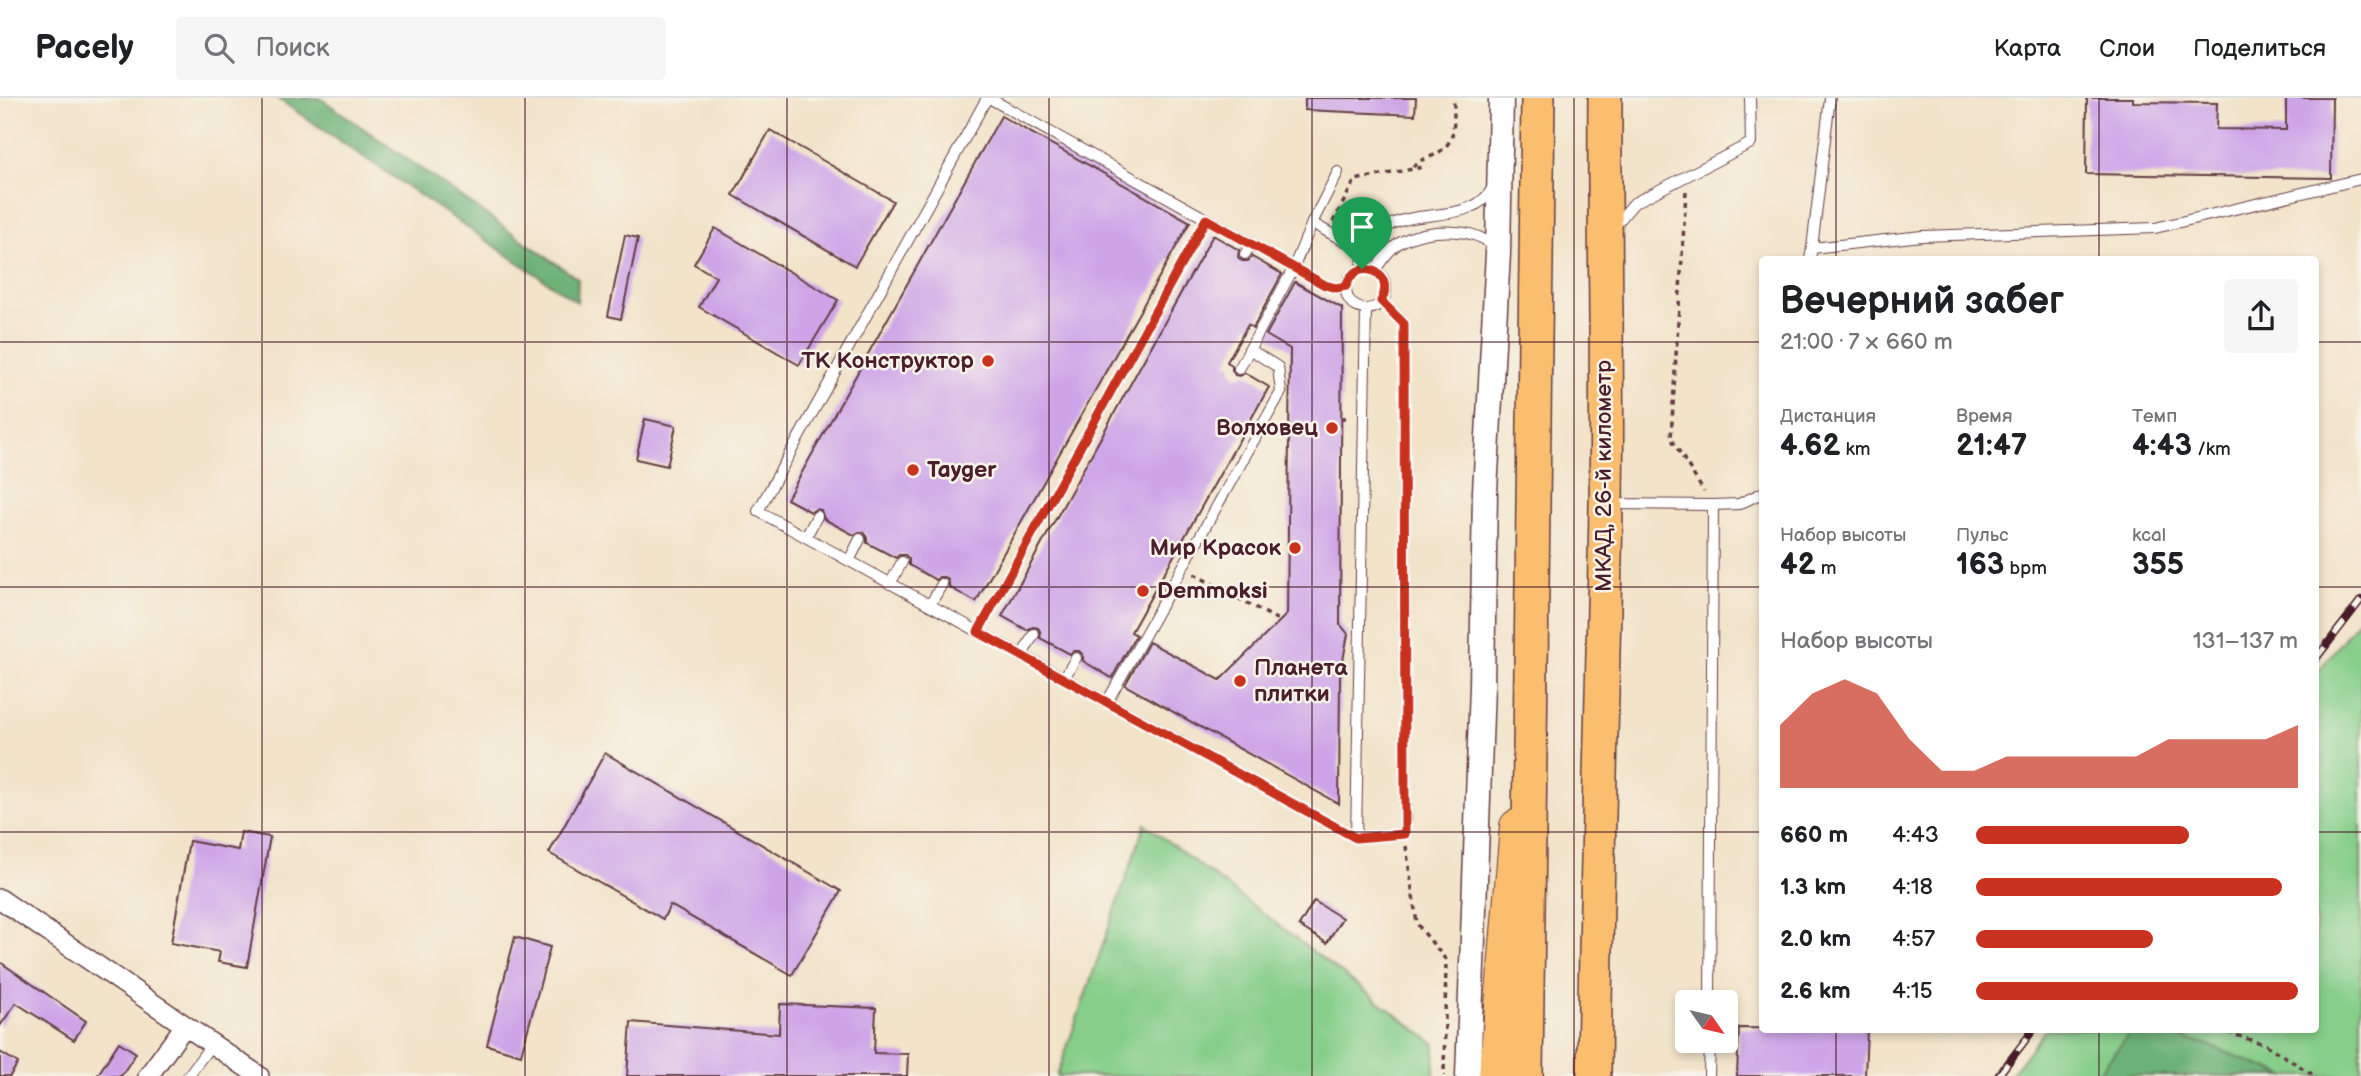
<!DOCTYPE html>
<html lang="ru">
<head>
<meta charset="utf-8">
<style>
  :root { --surface:#fff; --page:#f6f6f6; --text:#202124; --muted:#757577; --line:#e0e0e0; --accent:#c8321e }
  body { margin:0; font-family:"Balsamiq Sans",sans-serif; background:var(--page); color:var(--text); height:100vh; display:flex; flex-direction:column; font-size:26px; white-space:nowrap }
  * { box-sizing:border-box; margin:0 }
  p { font-size:23px; color:var(--muted) }
  .icon { flex:none; width:38px; height:38px; fill:none; stroke:currentColor; stroke-width:2; stroke-linecap:round; stroke-linejoin:round }
  .map { position:relative; flex:1; overflow:hidden }
  .drawer { position:absolute; left:1759px; top:158px; width:560px; height:777px; display:flex; flex-direction:column; background:var(--surface); border-radius:7px; box-shadow:0 4px 10px #0003 }
  .drawer>* { flex:none }
  .needle { width:46px; rotate:124deg }
  .controls { position:absolute; left:1675px; top:892px; display:grid; gap:14px }
  .controls a { display:grid; place-items:center; width:63px; height:63px; border-radius:7px; background:var(--surface); box-shadow:0 4px 10px #0003; font-size:35px }
  .pin { position:absolute; display:grid; place-items:center; width:60px; height:60px; color:#fff; margin:-72px -30px; border-radius:50% 50% 50% 0; rotate:-45deg; box-shadow:0 0 7px #0007 }
  .pin .icon { rotate:45deg }
  .round { display:grid; place-items:center; flex:none; width:74px; height:74px; border-radius:7px; background:var(--page) }
  .overview { display:flex; align-items:center; justify-content:space-between; height:119px; padding:0 21px }
  h1 { font-size:38px; font-weight:800; line-height:52px }
  .metrics { display:grid; grid-template-columns:repeat(3,1fr); gap:10px; height:119px; padding:7px 21px }
  .metrics div { display:grid; align-content:center }
  .metrics b { font-size:30px; font-weight:800 }
  .metrics small { font-size:19px; font-weight:400 }
  .metrics p { font-size:19px }
  .chart { height:196px; padding:14px 21px }
  .chart p { display:flex; justify-content:space-between }
  .chart svg { width:100%; height:126px; margin-top:7px; fill:var(--accent); opacity:.7 }
  ul { padding:0 21px; list-style:none; font-size:23px }
  li { display:grid; grid-template-columns:112px 84px 1fr; align-items:center; height:52px }
  li i { height:18px; border-radius:9px; background:var(--accent) }
  header { display:flex; align-items:center; gap:42px; box-sizing:border-box; height:98px; padding:0 35px; background:var(--surface); border-bottom:2px solid var(--line) }
  header strong { font-size:33px }
  nav { display:flex; gap:38px; margin-inline-start:auto; font-size:24px }
  .search { width:490px; height:63px; background:var(--page); display:flex; align-items:center; gap:18px; box-sizing:border-box; padding:0 24px; border-radius:7px; color:var(--muted); font-size:26px }
  .map>svg:first-child { display:block }
  .green { fill:#86ce8a; stroke:#68765a; stroke-width:2 }
  .forest { fill:#6cb176; stroke:#5b6850; stroke-width:2 }
  .building { fill:#cea4e8 }
  .lines { fill:none; stroke-linecap:round; stroke-linejoin:round }
  .service-casing { stroke:#633c43; stroke-width:12 }
  .minor-casing { stroke:#633c43; stroke-width:22 }
  .tertiary-casing { stroke:#633c43; stroke-width:27 }
  .primary-casing { stroke:#633c43; stroke-width:34 }
  .trunk-casing { stroke:#633c43; stroke-width:36 }
  .path { stroke:#633c43; stroke-width:3.5; stroke-dasharray:5 5; stroke-linecap:butt }
  .service { stroke:#fff; stroke-width:10 }
  .minor { stroke:#fff; stroke-width:19 }
  .tertiary { stroke:#fff; stroke-width:24 }
  .primary { stroke:#fabe6e; stroke-width:32 }
  .trunk { stroke:#fabe6e; stroke-width:33 }
  .rail-casing { stroke:#4a1f2b; stroke-width:8 }
  .rail { stroke:#f7f3e8; stroke-width:5; stroke-dasharray:16; stroke-linecap:butt }
  .route-casing { stroke:#fff; stroke-width:14 }
  .route { stroke:#c8321e; stroke-width:9 }
  .grid { fill:none; stroke:#4a1f2b; stroke-width:2; stroke-opacity:0.55 }
  .poi-dot { fill:#c8321e; stroke:#f7f3e8; stroke-width:2.5 }
  .labels { text-anchor:middle; dominant-baseline:central; stroke-width:5; stroke-linejoin:round; paint-order:stroke }
  .poi-label { font-size:23px; font-weight:bold; fill:#4a1f2b; stroke:#f7f3e8; text-anchor:end }
  .street-label { font-size:23px; fill:#4a1f2b; stroke:#f7f3e8 }
</style>
</head>
<body>
<header>
<strong>Pacely</strong>
<div class="search"><svg class="icon" aria-label="search" viewBox="0 0 24 24"><circle cx="10" cy="10" r="6"/><path d="M15 15l6 6"/></svg>Поиск</div>
<nav><a>Карта</a><a>Слои</a><a>Поделиться</a></nav>
</header>
<div class="map">
<svg width="2361" height="978" viewBox="0 0 2361 978">
  <rect width="100%" height="100%" fill="#f7f3e8"/>
  <filter id="ink" filterUnits="userSpaceOnUse"><feTurbulence type="fractalNoise" baseFrequency=".0143" numOctaves="2"/><feDisplacementMap in="SourceGraphic" scale="14" xChannelSelector="R" yChannelSelector="G"/><feConvolveMatrix kernelMatrix="1 2 1 2 8 2 1 2 1" color-interpolation-filters="sRGB"/></filter>
  <filter id="wash" filterUnits="userSpaceOnUse"><feTurbulence type="fractalNoise" baseFrequency=".00686" numOctaves="4" result="noise"/><feDisplacementMap in="SourceGraphic" scale="28" xChannelSelector="R" yChannelSelector="G"/><feGaussianBlur stdDeviation="1.57" result="paint"/><feColorMatrix in="noise" values="0 0 0 0 0 0 0 0 0 0 0 0 0 0 0 0 0 1.4 0 .05"/><feComposite in="paint" operator="in"/></filter>
  <g filter="url(#wash)">
    <rect width="100%" height="100%" fill="#f2e3c9"/>
    <!-- green -->
    <g class="green">
      <path d="M 2361,518 L 2361,978 L 2010,978 L 2046,931 L 2315,931 L 2315,578 Z"/>
      <path d="M 1145,726 L 1435,946 L 1434,978 L 1057,978 Z"/>
    </g>
    <!-- forest -->
    <g class="forest">
      <path d="M 277,0 L 320,0 L 578,181 L 577,204 Z"/>
      <path d="M 2133,931 L 2152,931 L 2205,946 L 2286,978 L 2096,978 Z"/>
    </g>
    <g id="blocks">
      <!-- building -->
      <g class="building">
        <path d="M 1305,0 L 1416,0 L 1415,17 L 1305,12 Z"/>
        <path d="M 2087,0 L 2133,0 L 2133,4 L 2217,5 L 2216,31 L 2286,32 L 2286,0 L 2332,0 L 2331,80 L 2086,76 Z"/>
        <path d="M 1001,18 L 1190,124 L 976,504 L 949,489 L 949,483 L 945,479 L 939,479 L 936,482 L 909,467 L 909,461 L 905,457 L 899,457 L 896,460 L 867,445 L 867,440 L 864,435 L 859,434 L 854,437 L 824,421 L 821,412 L 816,411 L 811,414 L 787,401 Z"/>
        <path d="M 770,32 L 893,103 L 855,168 L 733,97 Z"/>
        <path d="M 715,130 L 838,202 L 799,267 L 699,209 L 716,179 L 694,166 Z"/>
        <path d="M 625,137 L 638,140 L 621,221 L 608,218 Z"/>
        <path d="M 1213,137 L 1239,152 L 1238,159 L 1242,163 L 1248,163 L 1252,159 L 1282,176 L 1253,230 L 1248,227 L 1227,264 L 1232,267 L 1232,272 L 1235,277 L 1240,278 L 1245,275 L 1269,289 L 1131,534 L 1136,537 L 1112,580 L 1083,563 L 1083,557 L 1079,553 L 1073,553 L 1070,556 L 1040,540 L 1041,535 L 1038,530 L 1033,529 L 1027,532 L 1002,518 Z"/>
        <path d="M 1295,184 L 1342,210 L 1340,526 L 1348,536 L 1340,578 L 1339,706 L 1125,587 L 1149,544 L 1220,582 L 1287,516 L 1290,251 L 1266,237 Z"/>
        <path d="M 645,321 L 676,328 L 667,368 L 636,361 Z"/>
        <path d="M 605,655 L 841,793 L 792,877 L 670,807 L 663,821 L 549,755 Z"/>
        <path d="M 241,734 L 270,739 L 247,869 L 218,864 L 220,854 L 171,845 L 189,743 L 238,752 Z"/>
        <path d="M 1314,803 L 1342,820 L 1327,845 L 1299,828 Z"/>
        <path d="M 515,839 L 550,849 L 521,957 L 487,947 Z"/>
        <path d="M 0,864 L 86,923 L 74,942 L 16,905 L 0,928 Z"/>
        <path d="M 780,906 L 876,910 L 874,955 L 908,956 L 907,978 L 627,978 L 631,924 L 779,936 Z"/>
        <path d="M 1739,930 L 1867,931 L 1865,978 L 1737,978 Z"/>
        <path d="M 119,944 L 136,955 L 121,978 L 97,978 Z"/>
        <path d="M 0,954 L 18,965 L 10,978 L 0,978 Z"/>
      </g>
    </g>
  </g>
  <g filter="url(#ink)">
    <use href="#blocks" fill-opacity="0" stroke="#633c43" stroke-width="2"/>
    <g class="lines">
      <defs>
        <g id="service">
          <path d="M 987,0 L 758,413 L 1356,740 L 1405,736 L 1404,226 L 1381,203"/>
          <path d="M 989,0 L 1325,187 L 1336,190 L 1346,188"/>
          <path d="M 1312,125 L 1344,143 L 1374,141"/>
          <path d="M 1613,130 L 1634,105 L 1751,45 L 1750,0"/>
          <path d="M 1812,150 L 1830,0"/>
          <path d="M 1245,156 L 1251,146"/>
          <path d="M 1810,161 L 1812,150 L 1922,138 L 2155,130 L 2361,81"/>
          <path d="M 1361,171 C 1373,88 1469,142 1494,87"/>
          <circle cx="1366" cy="191" r="20"/>
          <path d="M 1374,173 C 1383,161 1391,148 1405,142 C 1429,131 1476,128 1494,150"/>
          <path d="M 1239,271 L 1293,171 L 1312,125 L 1338,74"/>
          <path d="M 1612,406 L 1713,407 L 1710,905"/>
          <path d="M 1713,407 L 1739,406 L 1762,395"/>
          <path d="M 806,439 L 817,418"/>
          <path d="M 849,463 L 860,441"/>
          <path d="M 890,486 L 902,464"/>
          <path d="M 930,507 L 942,486"/>
          <path d="M 978,534 L 1206,121"/>
          <path d="M 1022,557 L 1034,536"/>
          <path d="M 1064,580 L 1076,560"/>
          <path d="M 1107,604 L 1281,294 L 1278,269 L 1249,251"/>
          <path d="M 1356,740 L 1366,211"/>
          <path d="M 188,978 L 211,947"/>
          <path d="M 1709,978 L 1710,943"/>
        </g>
        <g id="minor">
          <path d="M 0,801 L 259,978"/>
          <path d="M 148,978 L 184,929"/>
        </g>
        <path id="tertiary" d="M 1468,978 L 1482,588 L 1485,393 L 1498,155 L 1501,0"/>
        <path id="primary" d="M 1495,978 L 1516,728"/>
        <g id="trunk">
          <path d="M 1526,978 L 1538,0"/>
          <path d="M 1594,978 C 1596,788 1603,597 1606,407 C 1608,271 1604,136 1605,0"/>
        </g>
      </defs>
      <!-- service casing -->
      <use href="#service" class="service-casing"/>
      <!-- minor casing -->
      <use href="#minor" class="minor-casing"/>
      <!-- tertiary casing -->
      <use href="#tertiary" class="tertiary-casing"/>
      <!-- primary casing -->
      <use href="#primary" class="primary-casing"/>
      <!-- trunk casing -->
      <use href="#trunk" class="trunk-casing"/>
      <!-- path -->
      <g class="path">
        <path d="M 1413,69 C 1419,62 1424,61 1432,58 C 1459,46 1453,25 1454,0"/>
        <path d="M 1686,93 L 1671,340 L 1704,394"/>
        <path d="M 1333,124 L 1355,82 L 1423,69"/>
        <path d="M 1341,320 L 1351,320"/>
        <path d="M 1194,476 L 1280,523"/>
        <path d="M 1406,748 L 1417,826 L 1446,862 L 1444,978"/>
        <path d="M 2218,931 L 2266,947 L 2315,978"/>
      </g>
      <!-- service -->
      <use href="#service" class="service"/>
      <!-- minor -->
      <use href="#minor" class="minor"/>
      <!-- tertiary -->
      <use href="#tertiary" class="tertiary"/>
      <!-- primary -->
      <use href="#primary" class="primary"/>
      <!-- trunk -->
      <use href="#trunk" class="trunk"/>
      <defs>
        <g id="rail">
          <path d="M 2315,562 L 2361,502"/>
          <path d="M 1998,978 L 2034,931"/>
        </g>
      </defs>
      <!-- rail casing -->
      <use href="#rail" class="rail-casing"/>
      <!-- rail -->
      <use href="#rail" class="rail"/>
    </g>
  </g>
  <g class="lines" filter="url(#ink)">
    <defs>
      <path id="route" d="M 1206,121 L 1325,187 L 1336,190 L 1346,188 C 1356,157 1397,174 1381,203 L 1404,226 L 1405,736 L 1356,740 L 978,534 Z"/>
    </defs>
    <!-- route casing -->
    <use href="#route" class="route-casing"/>
    <!-- route -->
    <use href="#route" class="route"/>
  </g>
  <!-- grid -->
  <path class="grid" d="M 262,0 L 262,978M 525,0 L 525,978M 787,0 L 787,978M 1049,0 L 1049,978M 1312,0 L 1312,978M 1574,0 L 1574,978M 1836,0 L 1836,161M 2099,0 L 2099,161M 0,244 L 1762,244M 2315,244 L 2361,244M 0,489 L 1762,489M 2315,489 L 2361,489M 0,734 L 1762,734M 2315,734 L 2361,734M 1836,931 L 1836,978M 2099,931 L 2099,978"/>
  <!-- markers -->
  <g class="poi-dot">
    <circle cx="988" cy="263" r="7"/>
    <circle cx="1332" cy="330" r="7"/>
    <circle cx="913" cy="372" r="7"/>
    <circle cx="1295" cy="450" r="7"/>
    <circle cx="1143" cy="493" r="7"/>
    <circle cx="1240" cy="583" r="7"/>
  </g>
  <g class="labels">
    <!-- poi labels -->
    <g class="poi-label">
      <text x="974" y="263">ТК Конструктор</text>
      <text x="1318" y="330">Волховец</text>
      <text x="927" y="372" text-anchor="start">Tayger</text>
      <text x="1281" y="450">Мир Красок</text>
      <text x="1157" y="493" text-anchor="start">Demmoksi</text>
      <text x="1254" y="570" text-anchor="start">Планета<tspan x="1254" dy="26">плитки</tspan></text>
    </g>
    <!-- street labels -->
    <g class="street-label">
      <text transform="translate(1604 378) rotate(-90)">МКАД, 26-й километр</text>
    </g>
  </g>
</svg>
<div class="controls">
<a><svg class="needle" viewBox="-14 -14 28 28"><path d="M0-13l5 13h-10z" fill="#e53935"/><path d="M0 13l5-13h-10z" fill="#757577"/></svg></a>
</div>
<div class="pin" style="left:1362px;top:171px;background:#1e9e55"><svg class="icon" aria-label="arrive" viewBox="0 0 24 24"><path d="M6 21V4h12l-3 4 3 4H6"/></svg></div>
<section class="drawer">
<div class="overview"><div><h1>Вечерний забег</h1><p>21:00 · 7 × 660 m</p></div><a class="round"><svg class="icon" aria-label="share" viewBox="0 0 24 24"><path d="M12 15V3M7 8l5-5 5 5M5 13v7h14v-7"/></svg></a></div>
<div class="metrics">
<div><p>Дистанция</p><b>4.62<small> km</small></b></div>
<div><p>Время</p><b>21:47</b></div>
<div><p>Темп</p><b>4:43<small> /km</small></b></div>
</div>
<div class="metrics">
<div><p>Набор высоты</p><b>42<small> m</small></b></div>
<div><p>Пульс</p><b>163<small> bpm</small></b></div>
<div><p>kcal</p><b>355</b></div>
</div>
<div class="chart"><p><span>Набор высоты</span>131–137 m</p>
<svg viewBox="0 0 160 44" preserveAspectRatio="none"><path d="M0 44V22L10 11L20 6L30 11L40 27L50 38L60 38L70 33L80 33L90 33L100 33L110 33L120 27L130 27L140 27L150 27L160 22V44z"/></svg>
</div>
<ul>
<li><b>660 m</b>4:43<i style="width:66%"></i></li>
<li><b>1.3 km</b>4:18<i style="width:95%"></i></li>
<li><b>2.0 km</b>4:57<i style="width:55%"></i></li>
<li><b>2.6 km</b>4:15<i style="width:100%"></i></li>
</ul>
</section>
</div>
</body>
</html>
